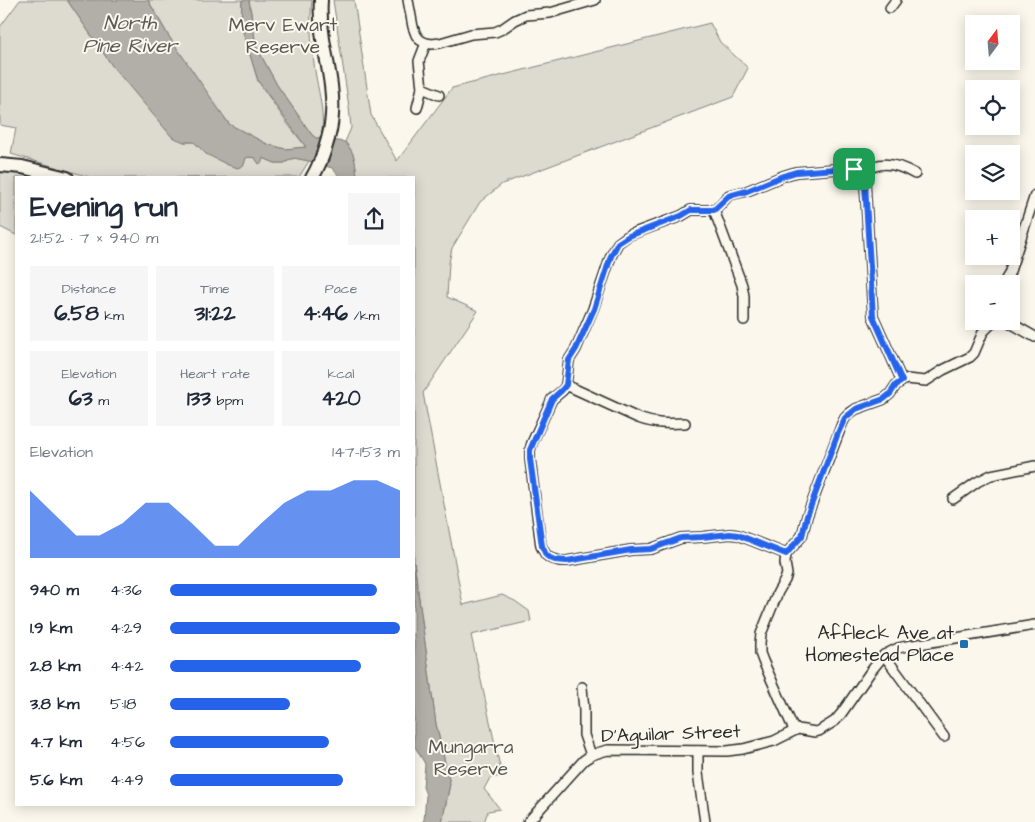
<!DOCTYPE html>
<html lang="en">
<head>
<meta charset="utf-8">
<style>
  :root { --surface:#fff; --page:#f6f6f7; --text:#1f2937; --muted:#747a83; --accent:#2563eb }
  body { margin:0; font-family:"Architects Daughter",sans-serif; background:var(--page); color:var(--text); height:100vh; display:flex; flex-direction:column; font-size:19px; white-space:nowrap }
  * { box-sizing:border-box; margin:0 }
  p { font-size:16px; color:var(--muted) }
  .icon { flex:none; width:28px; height:28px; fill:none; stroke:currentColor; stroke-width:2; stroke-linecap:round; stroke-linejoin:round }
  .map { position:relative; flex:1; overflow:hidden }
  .drawer { position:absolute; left:15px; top:176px; width:400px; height:630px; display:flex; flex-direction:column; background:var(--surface); border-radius:0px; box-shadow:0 2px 12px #0003 }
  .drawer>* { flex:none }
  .needle { width:32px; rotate:16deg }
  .buttons { position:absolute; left:965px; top:15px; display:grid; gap:10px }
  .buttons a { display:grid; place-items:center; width:55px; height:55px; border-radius:0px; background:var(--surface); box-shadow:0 2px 12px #0003; font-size:25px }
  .pin { position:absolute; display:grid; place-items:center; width:42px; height:42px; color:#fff; margin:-21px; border-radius:10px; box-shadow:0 2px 8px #0006 }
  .round { display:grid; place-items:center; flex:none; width:52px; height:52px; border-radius:0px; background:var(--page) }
  .headline { display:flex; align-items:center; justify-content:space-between; height:85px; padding:0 15px }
  h1 { font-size:28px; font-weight:700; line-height:38px }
  .metrics { display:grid; grid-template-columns:repeat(3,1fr); gap:8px; height:85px; padding:5px 15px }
  .metrics div { display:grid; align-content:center; border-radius:0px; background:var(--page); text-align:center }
  .metrics b { font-size:21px; font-weight:700 }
  .metrics small { font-size:14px; font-weight:400 }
  .metrics p { font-size:14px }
  .chart { height:140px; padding:10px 15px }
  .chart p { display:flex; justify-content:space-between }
  .chart svg { width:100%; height:90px; margin-top:5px; fill:var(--accent); opacity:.7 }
  ul { padding:0 15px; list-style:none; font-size:16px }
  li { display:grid; grid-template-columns:80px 60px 1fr; align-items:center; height:38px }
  li i { height:12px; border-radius:6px; background:var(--accent) }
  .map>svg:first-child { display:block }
  .green { fill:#dddad0; stroke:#84827e }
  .water { fill:#b1afa7; stroke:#7b7a75 }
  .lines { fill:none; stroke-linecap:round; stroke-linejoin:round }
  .minor-casing { stroke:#2b2b2b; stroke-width:12 }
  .secondary-casing { stroke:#2b2b2b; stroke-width:16 }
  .minor { stroke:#fbf7ec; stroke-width:9 }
  .secondary { stroke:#fbf7ec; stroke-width:12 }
  .route-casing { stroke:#fff; stroke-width:10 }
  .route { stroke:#2563eb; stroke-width:6 }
  .poi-dot { fill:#1f6fb2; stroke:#fbf7ec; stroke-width:2 }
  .labels { text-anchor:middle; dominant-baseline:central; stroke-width:4; stroke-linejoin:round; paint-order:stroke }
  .park-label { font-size:19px; fill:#585754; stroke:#fbf7ec }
  .poi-label { font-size:19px; fill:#2b2b2b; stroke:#fbf7ec; text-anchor:end }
  .street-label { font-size:19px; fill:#2b2b2b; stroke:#fbf7ec }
  .water-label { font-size:20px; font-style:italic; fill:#5a5956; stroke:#fbf7ec }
</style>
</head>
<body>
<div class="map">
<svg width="1035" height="822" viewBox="0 0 1035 822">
  <rect width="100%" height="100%" fill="#fbf7ec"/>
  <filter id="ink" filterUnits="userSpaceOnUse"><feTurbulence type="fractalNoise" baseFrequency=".02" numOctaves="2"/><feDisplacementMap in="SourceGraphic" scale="10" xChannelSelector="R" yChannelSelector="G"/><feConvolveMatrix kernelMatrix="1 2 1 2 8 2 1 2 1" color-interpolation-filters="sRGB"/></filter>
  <g filter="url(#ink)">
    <!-- green -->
    <g class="green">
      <path d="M 20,0 L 67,0 L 113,67 L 184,142 L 194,142 L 206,154 L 246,158 L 249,157 L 263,158 L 275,163 L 284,163 L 294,158 L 309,161 L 299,177 L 93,178 L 11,154 L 16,128 L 0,125 L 0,27 Z"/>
      <path d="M 148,0 L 242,0 L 241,25 L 258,81 L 287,123 L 306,147 L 285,149 L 267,144 L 230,125 L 208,95 L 168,35 Z"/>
      <path d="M 249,0 L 312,0 C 309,25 312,52 316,77 C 320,98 325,117 321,138 L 316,138 L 312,135 L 277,85 L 256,46 Z"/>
      <path d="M 333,0 L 354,0 L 371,115 L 397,161 L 452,88 L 710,23 L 720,42 L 748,68 L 733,97 L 502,184 L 480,202 L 452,248 L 449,263 L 447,297 L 478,311 L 423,393 L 463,605 L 502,595 L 515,601 L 529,611 L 531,621 L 471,635 L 502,776 L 490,778 L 484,789 L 500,809 L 488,811 L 484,822 L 442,822 L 450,784 L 436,724 L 414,562 L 414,178 L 358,178 L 357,176 C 355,161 355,153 345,142 L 351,128 L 349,107 Z"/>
      <path d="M 0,171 L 22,173 L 38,177 L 16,178 L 16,235 L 0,227 Z"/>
    </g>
    <!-- water -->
    <g class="water">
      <path d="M 67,0 L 148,0 L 168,35 L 229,124 L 267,144 L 285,149 L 306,147 L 258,81 L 241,25 L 242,0 L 249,0 L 256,46 L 277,85 L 312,135 L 316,138 L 345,142 C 355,153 355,161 357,176 L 358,177 L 340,177 L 332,168 L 309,161 L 294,158 L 284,163 L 275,163 L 263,158 L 262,162 L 259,164 L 255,158 L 249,157 L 246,158 L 244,165 L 238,168 L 228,165 L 206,154 L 194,142 L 184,142 L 172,137 L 113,67 Z"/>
      <path d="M 414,562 L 436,724 L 450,784 L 442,822 L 422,822 L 424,820 L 426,795 L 423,787 L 425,764 L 414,745 Z"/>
    </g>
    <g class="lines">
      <defs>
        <g id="minor">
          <path d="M 408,0 L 413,27 L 416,35 L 420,40 L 426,43 L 432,44 L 440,43 L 471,34 L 495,32 L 502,29 L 515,20 L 526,15 L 550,13 L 595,0"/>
          <path d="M 890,8 L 896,0"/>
          <path d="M 422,88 L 419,61 L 426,43"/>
          <path d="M 417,108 L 422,88 L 439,95"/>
          <path d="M 861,175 C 865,172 870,167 875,166 C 888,161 903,167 915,174"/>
          <path d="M 714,210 L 742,285 L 744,296 L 744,320"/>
          <path d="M 1003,284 L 1009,274 L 1035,195"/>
          <path d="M 1007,321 L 1035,337"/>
          <path d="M 566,385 L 638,418 C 654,424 668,424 685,423"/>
          <path d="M 953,499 L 977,482 L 991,475 L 1035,466"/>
          <path d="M 786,554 L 738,535 L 730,534 L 702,537 L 681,538 L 651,549 L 631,550 L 567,561 L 560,561 L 550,558 L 546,555 L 541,546 L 530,459 L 530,450 L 532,443 L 552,399 L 563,390 L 566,385 L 569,360 L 576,349 L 593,309 L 611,256 L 618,243 L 629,235 L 681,216 L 691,210 L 714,210 L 718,207 L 729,195 L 747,191 L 783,176 L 796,172 L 849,168 C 857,170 863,175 865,183 L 873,316 L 902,381"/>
          <path d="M 884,655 L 944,737"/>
          <path d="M 582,687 L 584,710 L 584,735 L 591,755"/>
          <path d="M 794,730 L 763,661 L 760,653 L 760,643 L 761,634 L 778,592 L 785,580 L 787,574 L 785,563 L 786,554 L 802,536 L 807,516 L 842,424 L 845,418 L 850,413 L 856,409 L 884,399 L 890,394 L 896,385 L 902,381 L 906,379 L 926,381 L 943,370 L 970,357 L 974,353 L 983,332 L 994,321"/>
          <path d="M 698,751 L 698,773 L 705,822"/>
          <path d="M 528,822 L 584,760 C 592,754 599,752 608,750 L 727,751 L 743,749 L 774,741 L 798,729 L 815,732 L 819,731 L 835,721 L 841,714 L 871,671 L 884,655 L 898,648 L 907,646 L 1035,625"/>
        </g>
        <g id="secondary">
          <path d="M 0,165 L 22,167 L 67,178"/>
          <path d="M 312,178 C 322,161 331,135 332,115 C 334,89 327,64 323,39 C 321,26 320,13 321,0"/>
        </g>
      </defs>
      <!-- minor casing -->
      <use href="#minor" class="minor-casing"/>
      <!-- secondary casing -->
      <use href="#secondary" class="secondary-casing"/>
      <!-- minor -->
      <use href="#minor" class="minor"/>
      <!-- secondary -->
      <use href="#secondary" class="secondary"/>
    </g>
  </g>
  <g class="lines" filter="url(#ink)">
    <defs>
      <path id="route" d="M 849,168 C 857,170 863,175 865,184 L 873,316 L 902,381 L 896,385 L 890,394 L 884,399 L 856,409 L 845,418 L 838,433 L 807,516 L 802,536 L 786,554 L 738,535 L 730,534 L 702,537 L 681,538 L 651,549 L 631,550 L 567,561 L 555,560 L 550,558 L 546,555 L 542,546 L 530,459 L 530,450 L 552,399 L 562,390 L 566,385 L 569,360 L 576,349 L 594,309 L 611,256 L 618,243 L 629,236 L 681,216 L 691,210 L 714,210 L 729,196 L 747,191 L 783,176 L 796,172 Z"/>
    </defs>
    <!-- route casing -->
    <use href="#route" class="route-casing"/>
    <!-- route -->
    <use href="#route" class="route"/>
  </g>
  <!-- markers -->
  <rect class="poi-dot" x="959" y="639" width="10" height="10" rx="2.5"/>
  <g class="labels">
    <!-- park labels -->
    <g class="park-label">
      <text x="283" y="25">Merv Ewart<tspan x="283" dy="22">Reserve</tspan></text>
      <text x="471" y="747">Mungarra<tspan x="471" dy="22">Reserve</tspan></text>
    </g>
    <!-- poi labels -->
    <g class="poi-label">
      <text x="954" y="633">Affleck Ave at<tspan x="954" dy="22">Homestead Place</tspan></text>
    </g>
    <!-- street labels -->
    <g class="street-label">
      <text transform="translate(671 734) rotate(-2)">D'Aguilar Street</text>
    </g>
    <!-- water labels -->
    <g class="water-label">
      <text x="130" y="23">North<tspan x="130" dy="23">Pine River</tspan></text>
    </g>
  </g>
</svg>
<div class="buttons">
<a><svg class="needle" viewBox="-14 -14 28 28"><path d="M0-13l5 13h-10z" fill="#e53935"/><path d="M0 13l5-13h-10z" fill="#747a83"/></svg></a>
<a><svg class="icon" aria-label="locate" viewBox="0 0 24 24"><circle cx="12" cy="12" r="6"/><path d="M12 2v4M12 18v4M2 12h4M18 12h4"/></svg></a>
<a><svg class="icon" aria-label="layers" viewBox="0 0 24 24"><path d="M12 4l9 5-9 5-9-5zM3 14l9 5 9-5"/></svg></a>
<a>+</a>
<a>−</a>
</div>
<div class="pin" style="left:854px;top:169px;background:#1e9e55"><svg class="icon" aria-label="arrive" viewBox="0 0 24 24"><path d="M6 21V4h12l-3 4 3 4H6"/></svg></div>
<section class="drawer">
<div class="headline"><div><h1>Evening run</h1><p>21:52 · 7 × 940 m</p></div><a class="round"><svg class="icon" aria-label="share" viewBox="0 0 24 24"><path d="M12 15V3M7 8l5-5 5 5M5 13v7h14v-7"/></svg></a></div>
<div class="metrics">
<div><p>Distance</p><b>6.58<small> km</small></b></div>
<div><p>Time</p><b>31:22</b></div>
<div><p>Pace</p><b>4:46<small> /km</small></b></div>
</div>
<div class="metrics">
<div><p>Elevation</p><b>63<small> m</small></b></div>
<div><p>Heart rate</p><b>133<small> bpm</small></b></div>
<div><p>kcal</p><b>420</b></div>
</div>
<div class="chart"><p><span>Elevation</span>147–153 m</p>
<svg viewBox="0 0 160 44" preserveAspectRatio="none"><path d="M0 44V11L10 22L20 33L30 33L40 27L50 17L60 17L70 27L80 38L90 38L100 27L110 17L120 11L130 11L140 6L150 6L160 11V44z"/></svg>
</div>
<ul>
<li><b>940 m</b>4:36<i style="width:90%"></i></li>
<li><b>1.9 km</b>4:29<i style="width:100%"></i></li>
<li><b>2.8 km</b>4:42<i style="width:83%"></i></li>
<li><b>3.8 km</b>5:18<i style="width:52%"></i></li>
<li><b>4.7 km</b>4:56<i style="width:69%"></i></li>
<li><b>5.6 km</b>4:49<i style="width:75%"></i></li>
</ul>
</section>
</div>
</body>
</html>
